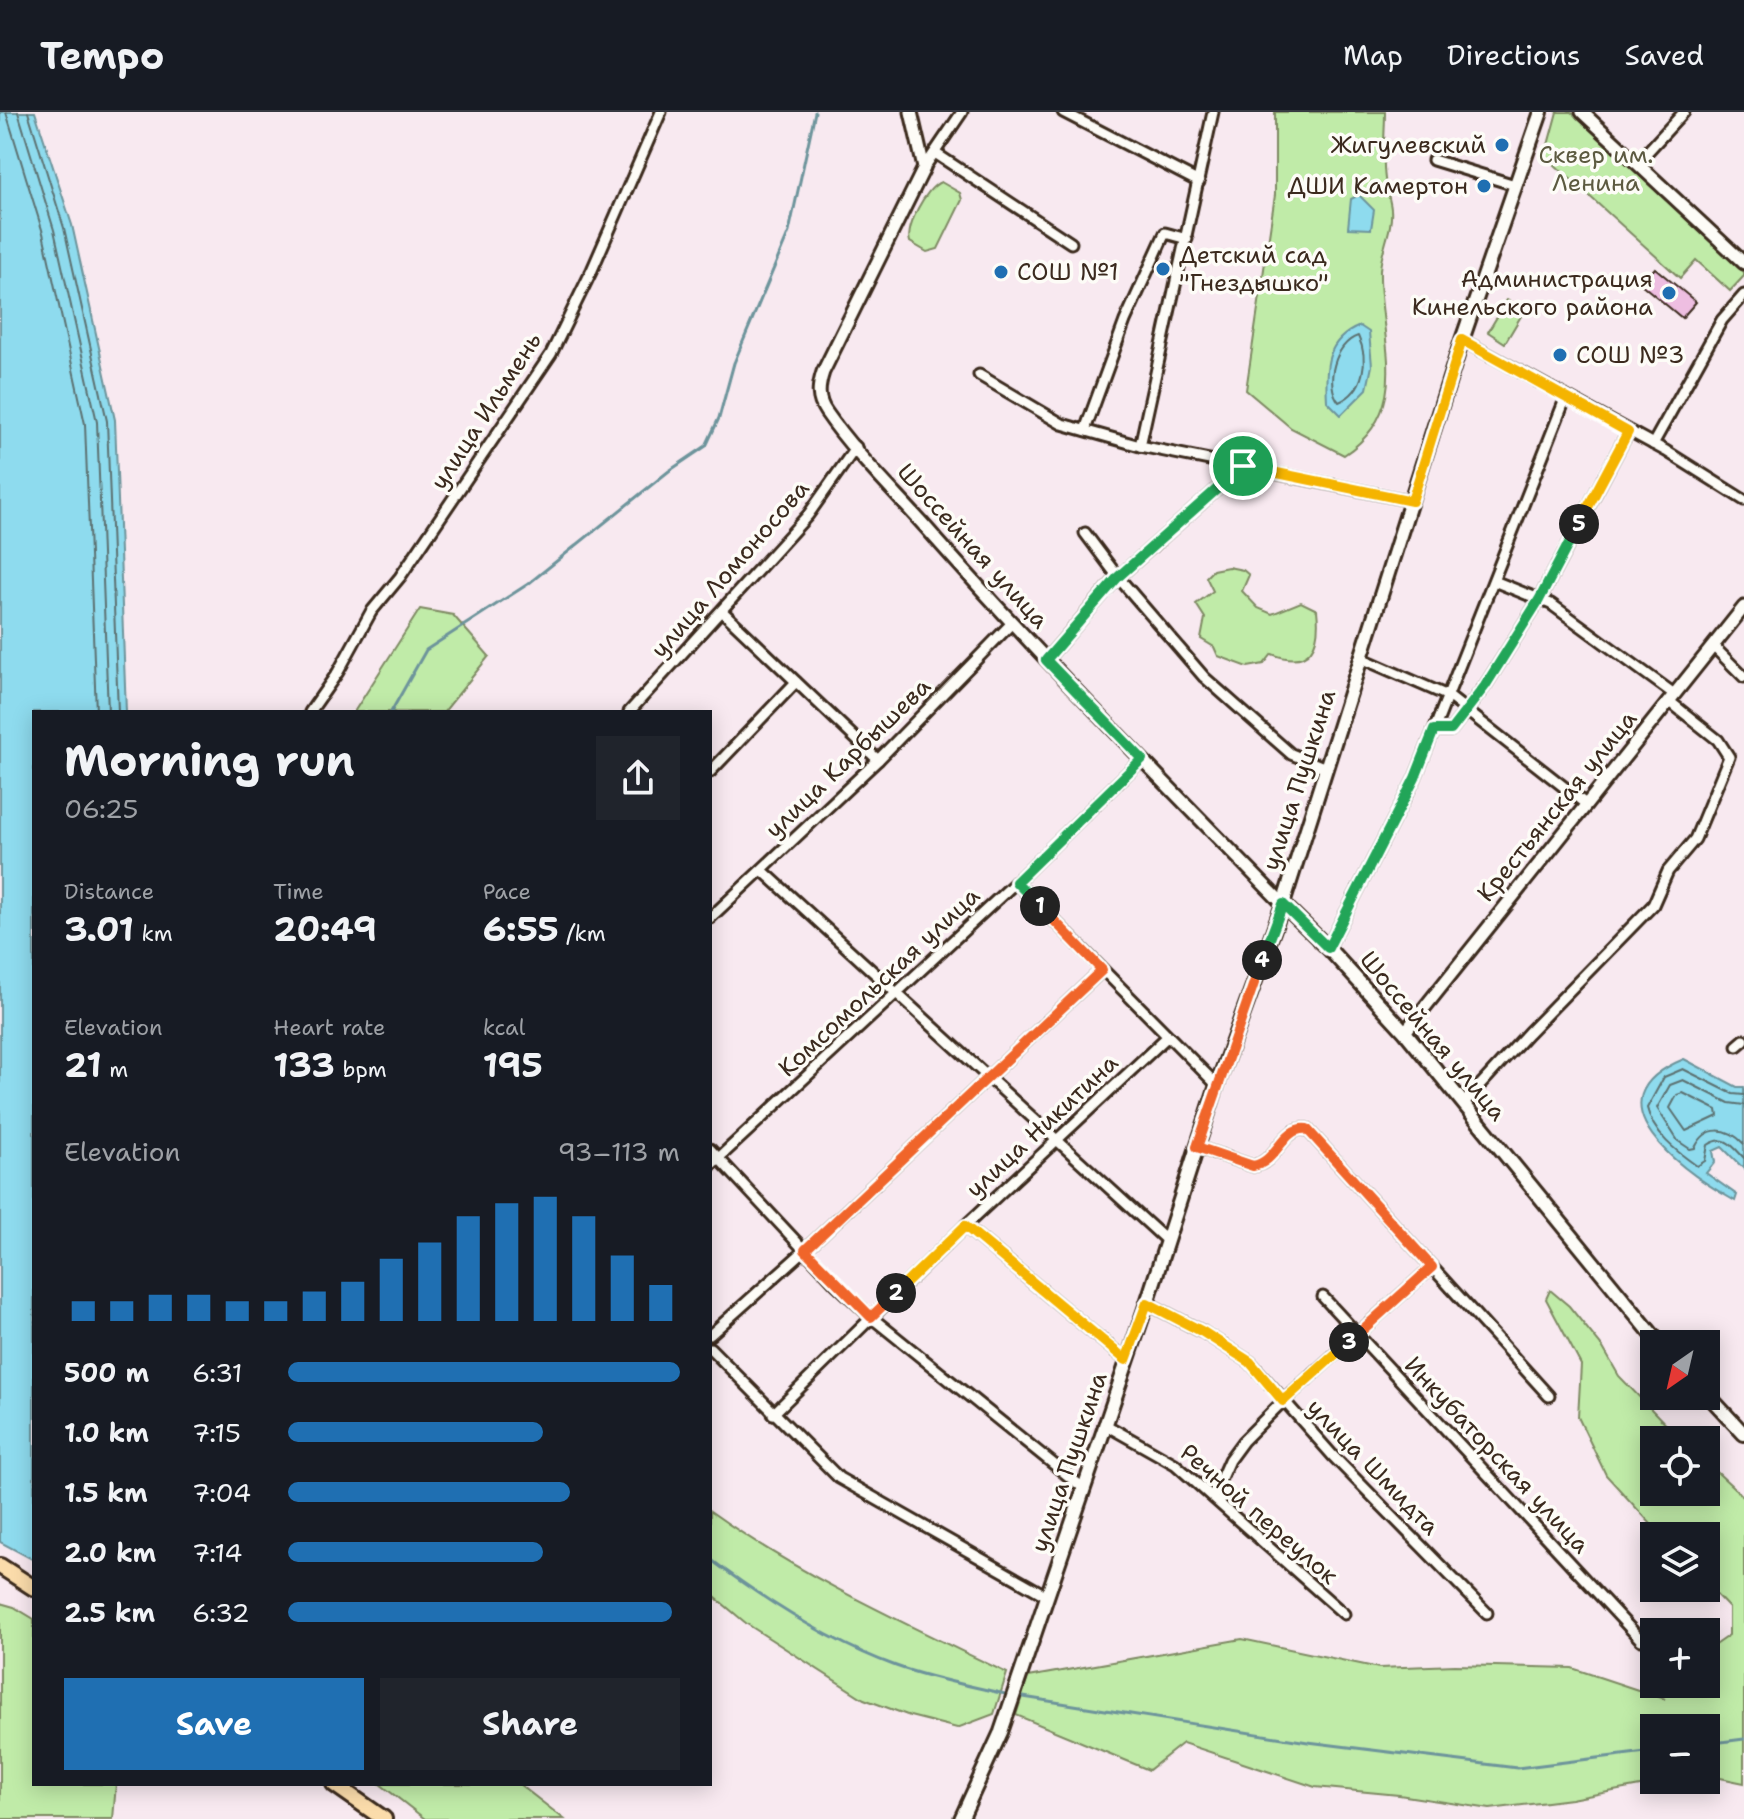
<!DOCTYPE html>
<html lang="en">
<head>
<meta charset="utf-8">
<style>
  :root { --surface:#171b24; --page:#20242c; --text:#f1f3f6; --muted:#9ea1a6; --line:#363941; --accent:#1f6fb2 }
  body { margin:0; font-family:"Shantell Sans",sans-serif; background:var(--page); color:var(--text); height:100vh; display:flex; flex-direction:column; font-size:30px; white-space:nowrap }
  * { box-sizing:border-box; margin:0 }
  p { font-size:26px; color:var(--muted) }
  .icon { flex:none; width:44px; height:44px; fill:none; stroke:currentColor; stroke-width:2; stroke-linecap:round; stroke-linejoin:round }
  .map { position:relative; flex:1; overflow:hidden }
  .side { position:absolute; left:32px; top:598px; width:680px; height:1076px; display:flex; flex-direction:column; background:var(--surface); border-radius:0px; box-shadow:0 4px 20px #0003 }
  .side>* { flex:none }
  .needle { width:52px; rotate:214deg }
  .buttons { position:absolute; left:1640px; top:1218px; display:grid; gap:16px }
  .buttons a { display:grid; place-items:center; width:80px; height:80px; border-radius:0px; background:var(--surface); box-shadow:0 4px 20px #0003; font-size:40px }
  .pin { position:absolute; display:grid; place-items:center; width:68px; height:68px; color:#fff; margin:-34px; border:4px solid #fff; border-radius:50%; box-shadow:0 2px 8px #0007 }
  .km { position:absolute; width:40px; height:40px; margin:-20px; border-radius:50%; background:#222; color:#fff; font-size:22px; line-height:40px; text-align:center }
  .round { display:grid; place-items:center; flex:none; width:84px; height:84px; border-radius:0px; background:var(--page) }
  .headline { display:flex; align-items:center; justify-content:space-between; height:136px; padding:0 32px }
  h1 { font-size:44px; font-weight:700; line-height:60px }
  .metrics { display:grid; grid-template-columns:repeat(3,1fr); gap:12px; height:136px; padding:8px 32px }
  .metrics div { display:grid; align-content:center }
  .metrics b { font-size:34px; font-weight:700 }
  .metrics small { font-size:22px; font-weight:400 }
  .metrics p { font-size:22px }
  .chart { height:224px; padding:16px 32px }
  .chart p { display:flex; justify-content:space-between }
  .chart svg { width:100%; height:144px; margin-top:8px; stroke:var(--accent); stroke-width:6 }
  .button { display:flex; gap:16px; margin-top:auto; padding:16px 32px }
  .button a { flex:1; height:92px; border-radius:0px; background:var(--accent); color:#fff; font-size:32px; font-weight:700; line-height:92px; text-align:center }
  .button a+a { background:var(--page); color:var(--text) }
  ul { padding:0 32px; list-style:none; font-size:26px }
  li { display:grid; grid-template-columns:128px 96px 1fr; align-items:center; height:60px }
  li i { height:20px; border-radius:10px; background:var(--accent) }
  header { display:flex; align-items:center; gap:48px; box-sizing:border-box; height:112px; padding:0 40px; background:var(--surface); border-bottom:2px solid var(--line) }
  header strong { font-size:38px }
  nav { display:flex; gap:44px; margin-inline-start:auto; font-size:28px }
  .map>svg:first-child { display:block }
  .green { fill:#c0eba8; stroke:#7e8a63; stroke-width:2 }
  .water { fill:#8edbee; stroke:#6d949b; stroke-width:2 }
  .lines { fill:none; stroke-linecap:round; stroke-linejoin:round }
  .shore { stroke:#5c7171; stroke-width:2 }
  .stream { stroke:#6d949b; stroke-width:3 }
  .building { fill:#eebee1; stroke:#3b2a1e; stroke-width:2 }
  .minor-casing { stroke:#3b2a1e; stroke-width:15 }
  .tertiary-casing { stroke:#3b2a1e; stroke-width:17 }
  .secondary-casing { stroke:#3b2a1e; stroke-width:18 }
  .primary-casing { stroke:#3b2a1e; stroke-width:20 }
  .minor { stroke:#fdfcf7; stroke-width:9 }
  .tertiary { stroke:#fdfcf7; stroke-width:11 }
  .secondary { stroke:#fdfcf7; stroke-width:12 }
  .primary { stroke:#fbdcab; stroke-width:14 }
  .split-1-casing { stroke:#fff; stroke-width:16 }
  .split-2-casing { stroke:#fff; stroke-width:16 }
  .split-3-casing { stroke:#fff; stroke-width:16 }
  .split-4-casing { stroke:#fff; stroke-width:16 }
  .split-5-casing { stroke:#fff; stroke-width:16 }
  .split-6-casing { stroke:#fff; stroke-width:16 }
  .split-1 { stroke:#22a559; stroke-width:10 }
  .split-2 { stroke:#f0652b; stroke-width:10 }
  .split-3 { stroke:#f5b400; stroke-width:10 }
  .split-4 { stroke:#f0652b; stroke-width:10 }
  .split-5 { stroke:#22a559; stroke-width:10 }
  .split-6 { stroke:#f5b400; stroke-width:10 }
  .poi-dot { fill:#1f6fb2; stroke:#fdfcf7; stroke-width:3 }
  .labels { text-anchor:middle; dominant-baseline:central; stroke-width:7; stroke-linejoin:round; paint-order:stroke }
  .poi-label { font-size:24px; fill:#3b2a1e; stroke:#fdfcf7; text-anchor:end }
  .park-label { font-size:24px; fill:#5c5a40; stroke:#fdfcf7 }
  .street-label { font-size:24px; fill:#3b2a1e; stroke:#fdfcf7 }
</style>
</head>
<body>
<header>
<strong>Tempo</strong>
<nav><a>Map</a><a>Directions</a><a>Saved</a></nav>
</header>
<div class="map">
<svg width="1744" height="1707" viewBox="0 0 1744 1707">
  <rect width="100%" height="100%" fill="#f8e9f0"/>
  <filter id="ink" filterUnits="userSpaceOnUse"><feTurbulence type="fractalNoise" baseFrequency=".0125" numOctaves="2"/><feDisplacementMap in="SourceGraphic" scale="16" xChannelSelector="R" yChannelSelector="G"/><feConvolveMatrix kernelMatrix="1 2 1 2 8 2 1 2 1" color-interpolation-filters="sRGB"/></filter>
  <g filter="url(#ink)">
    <!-- green -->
    <g class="green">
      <path d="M 1275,0 L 1385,0 C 1385,22 1382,46 1385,67 C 1386,77 1390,87 1391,97 C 1393,117 1381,138 1380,158 C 1378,226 1416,295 1344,343 L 1291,316 L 1246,278 L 1275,83 Z"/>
      <path d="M 1557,0 L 1571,0 L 1744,160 L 1744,164 L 1730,179 L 1696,148 L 1680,166 L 1545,44 Z"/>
      <path d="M 941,70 L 960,81 L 962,88 L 938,137 L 927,140 L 910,130 C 905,115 926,75 941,70 Z"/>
      <path d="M 1507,188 L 1524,199 L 1505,231 L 1488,220 Z"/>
      <path d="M 1228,455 L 1243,458 L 1249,463 L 1242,479 L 1258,496 L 1272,502 L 1301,490 L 1317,498 C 1321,533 1311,557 1272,542 L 1264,552 L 1248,555 L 1218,544 L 1214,535 L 1201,527 L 1205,506 L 1196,492 L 1213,479 L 1206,465 L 1213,458 Z"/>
      <path d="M 420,497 L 453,503 L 489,544 L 444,600 L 354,600 Z"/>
      <path d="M 1550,1178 L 1569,1194 L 1603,1236 L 1619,1264 L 1681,1328 L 1654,1328 L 1654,1380 L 1706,1380 L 1706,1350 L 1744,1385 L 1744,1671 L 1706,1663 L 1706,1616 L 1654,1616 L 1654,1668 L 1672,1668 L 1571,1687 L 1490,1697 L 1399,1683 L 1315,1675 L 1183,1631 L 1149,1658 L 1016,1603 L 1028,1565 L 1242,1527 L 1379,1556 L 1455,1553 L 1572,1556 L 1665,1587 L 1643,1576 L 1650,1564 L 1654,1563 L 1654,1572 L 1706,1572 L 1706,1539 L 1729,1523 L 1729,1496 L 1706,1472 L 1706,1424 L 1662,1424 L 1606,1363 L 1578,1305 L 1581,1253 L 1546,1187 Z"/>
      <path d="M 710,1399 C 802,1465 906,1512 1007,1561 L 994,1602 L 957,1616 L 910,1604 L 864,1587 L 747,1512 L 710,1481 Z"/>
      <path d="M 0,1491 L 14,1495 L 34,1507 L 34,1672 L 116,1672 L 113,1707 L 0,1707 Z"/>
      <path d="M 380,1672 L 519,1672 L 564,1707 L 425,1707 Z"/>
    </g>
    <!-- water -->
    <g class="water">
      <path d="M 0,0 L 35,0 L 72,113 L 115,308 L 126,600 L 34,600 L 34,1448 L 0,1430 Z"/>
      <path d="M 1359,83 L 1374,98 L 1371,117 L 1348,116 L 1351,87 Z"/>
      <path d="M 1360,214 L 1369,220 L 1372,254 L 1367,277 L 1341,303 L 1327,289 C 1325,256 1325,228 1360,214 Z"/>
      <path d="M 1684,947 L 1737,975 L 1744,975 L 1744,1057 L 1722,1035 L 1713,1039 L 1715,1050 L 1706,1061 L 1737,1083 L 1735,1089 C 1684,1060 1582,989 1684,947 Z"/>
    </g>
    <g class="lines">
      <!-- shore -->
      <g class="shore">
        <path d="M 6,0 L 43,121 L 85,312 L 96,600"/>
        <path d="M 18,0 L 54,118 L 97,310 L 108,600"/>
        <path d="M 28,0 L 64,116 L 107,309 L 118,600"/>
        <path d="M 1358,224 C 1369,247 1365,279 1339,290 C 1324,272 1335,231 1358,224 Z"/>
        <path d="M 1683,981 L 1717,998 L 1718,1004 L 1686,1019 L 1670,996 L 1677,983 Z"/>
        <path d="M 1744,983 L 1733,982 L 1683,957 L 1664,965 L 1647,996 C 1653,1022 1676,1039 1697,1054 L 1705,1049 L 1708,1033 C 1725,1022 1732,1033 1744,1046"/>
        <path d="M 1744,993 L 1729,991 L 1683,968 L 1670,973 L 1657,996 L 1678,1029 L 1690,1037 L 1695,1036 C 1706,1012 1728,1015 1744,1032"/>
      </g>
      <!-- stream -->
      <g class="stream">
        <path d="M 391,600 L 426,538 L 528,472 L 669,359 L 706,334 L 719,306 L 734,251 L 789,120 L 815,0"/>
        <path d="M 710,1447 C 766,1489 830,1530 896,1554 C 932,1567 972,1574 1009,1583"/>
        <path d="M 1017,1584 L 1308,1630 L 1517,1656 L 1654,1639"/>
        <path d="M 1706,1632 L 1744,1627"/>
      </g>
    </g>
    <!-- building -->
    <path class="building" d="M 1655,156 L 1696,190 L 1682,206 L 1641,172 Z"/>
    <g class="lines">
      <defs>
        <g id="minor">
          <path d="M 1063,0 L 1199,70"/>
          <path d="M 935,41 L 1071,131"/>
          <path d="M 1433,48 L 1515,73"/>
          <path d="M 1639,49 L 1684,0"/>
          <path d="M 924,56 L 962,0"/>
          <path d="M 1462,228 L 1666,339 L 1744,388"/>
          <path d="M 979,263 L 1062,312 L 1140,334 L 1412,389"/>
          <path d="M 1085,318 L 1125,209 L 1165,121 L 1187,127"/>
          <path d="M 1653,332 L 1722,208 L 1744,183"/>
          <path d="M 1140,334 L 1213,0"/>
          <path d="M 1085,421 L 1118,465 L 1204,565 L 1291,642 L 1326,656"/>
          <path d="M 1494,469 L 1551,492 L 1674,582"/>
          <path d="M 723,500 L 878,648"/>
          <path d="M 1714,535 L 1744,565"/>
          <path d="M 1361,546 L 1448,584 L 1587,693"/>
          <path d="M 1046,548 L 1116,467 L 1243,354"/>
          <path d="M 310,600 L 338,560 L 371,500 L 400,465 L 551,242 L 592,158 L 661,0"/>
          <path d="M 629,600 L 808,403 L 856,335"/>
          <path d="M 1434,618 L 1451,618 L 1485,574 L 1539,488 L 1628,320"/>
          <path d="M 710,660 L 796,570"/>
          <path d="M 762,758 L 1166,1128"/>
          <path d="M 1016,770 L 1217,973"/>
          <path d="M 710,806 L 878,648 L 1011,512"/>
          <path d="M 1328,836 L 1415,666 L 1566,285"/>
          <path d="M 1737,934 L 1744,928"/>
          <path d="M 1463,992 L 1528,921 L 1653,793 L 1668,759 L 1695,727 L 1729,645 L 1718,628 L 1669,589"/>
          <path d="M 1197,1035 L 1253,1054 C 1278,1050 1282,1014 1307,1017 L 1549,1284"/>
          <path d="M 710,1037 L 835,1171 L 871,1205 L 1082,1375"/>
          <path d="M 710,1054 L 1016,770 L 1142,647"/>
          <path d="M 965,1114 L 1126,1248"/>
          <path d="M 1323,1185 L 1641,1528"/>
          <path d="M 1147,1191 L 1203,1220 L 1250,1250 L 1333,1344 L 1487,1501"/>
          <path d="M 710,1223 L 805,1138 L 1102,858"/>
          <path d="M 710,1236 L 839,1366 L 1047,1484"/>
          <path d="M 773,1302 L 965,1114 L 1168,924"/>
          <path d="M 1104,1312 L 1175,1352 L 1344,1502"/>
          <path d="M 1213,1384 L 1229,1348 L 1243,1329 L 1283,1289 L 1432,1155"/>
        </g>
        <g id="tertiary">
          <path d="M 911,0 L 924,56 L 823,260 C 818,275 817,287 826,300 C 857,345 902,387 937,428 C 1048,553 1166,672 1283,792"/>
          <path d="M 1582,0 L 1744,151"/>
          <path d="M 1405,920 L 1744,495"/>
        </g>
        <g id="secondary">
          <path d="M 1283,792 L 1328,836 L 1405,920 L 1660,1232"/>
          <path d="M 1706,1281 L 1744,1322"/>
          <path d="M 961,1707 L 1001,1620 L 1147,1191 L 1217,973 L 1283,792 L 1462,228 L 1541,0"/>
        </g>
        <g id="primary">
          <path d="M 0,1454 L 34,1476"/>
          <path d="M 334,1672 L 384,1707"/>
        </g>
      </defs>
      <!-- minor casing -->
      <use href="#minor" class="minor-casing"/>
      <!-- tertiary casing -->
      <use href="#tertiary" class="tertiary-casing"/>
      <!-- secondary casing -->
      <use href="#secondary" class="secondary-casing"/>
      <!-- primary casing -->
      <use href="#primary" class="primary-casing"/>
      <!-- minor -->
      <use href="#minor" class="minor"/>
      <!-- tertiary -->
      <use href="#tertiary" class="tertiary"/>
      <!-- secondary -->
      <use href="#secondary" class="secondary"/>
      <!-- primary -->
      <use href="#primary" class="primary"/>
    </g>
  </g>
  <g class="lines" filter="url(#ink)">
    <defs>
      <path id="split-1" d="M 1040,794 L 1016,770 L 1142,647 L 1046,548 L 1118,465 L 1243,354"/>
      <path id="split-2" d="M 896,1181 L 871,1205 L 805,1138 L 1102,858 L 1040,794"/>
      <path id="split-3" d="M 896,1181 L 965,1114 L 1126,1248 L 1147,1191 L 1203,1220 L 1250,1250 L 1283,1289 L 1349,1230"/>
      <path id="split-4" d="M 1262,848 L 1197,1035 L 1253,1054 C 1278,1050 1282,1014 1307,1017 L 1432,1155 L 1349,1230"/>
      <path id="split-5" d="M 1262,848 L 1283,792 L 1328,836 L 1415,666 L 1434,618 L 1451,618 L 1485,574 L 1539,488 L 1579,412"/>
      <path id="split-6" d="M 1243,354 L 1412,389 L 1462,228 L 1628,320 L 1579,412"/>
    </defs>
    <!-- split-1 casing -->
    <use href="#split-1" class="split-1-casing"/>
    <!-- split-2 casing -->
    <use href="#split-2" class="split-2-casing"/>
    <!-- split-3 casing -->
    <use href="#split-3" class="split-3-casing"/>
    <!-- split-4 casing -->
    <use href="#split-4" class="split-4-casing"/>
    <!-- split-5 casing -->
    <use href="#split-5" class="split-5-casing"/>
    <!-- split-6 casing -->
    <use href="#split-6" class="split-6-casing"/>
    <!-- split-1 -->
    <use href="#split-1" class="split-1"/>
    <!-- split-2 -->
    <use href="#split-2" class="split-2"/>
    <!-- split-3 -->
    <use href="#split-3" class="split-3"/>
    <!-- split-4 -->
    <use href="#split-4" class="split-4"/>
    <!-- split-5 -->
    <use href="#split-5" class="split-5"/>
    <!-- split-6 -->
    <use href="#split-6" class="split-6"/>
  </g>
  <!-- markers -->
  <g class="poi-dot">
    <circle cx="1502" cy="33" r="8"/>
    <circle cx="1484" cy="74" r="8"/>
    <circle cx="1163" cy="157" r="8"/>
    <circle cx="1001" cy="160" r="8"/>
    <circle cx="1669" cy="181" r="8"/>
    <circle cx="1560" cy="243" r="8"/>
  </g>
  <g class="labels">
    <!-- poi labels -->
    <g class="poi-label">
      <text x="1486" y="33">Жигулевский</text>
      <text x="1468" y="74">ДШИ Камертон</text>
      <text x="1179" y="143" text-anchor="start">Детский сад<tspan x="1179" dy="28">"Гнездышко"</tspan></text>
      <text x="1017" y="160" text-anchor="start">СОШ №1</text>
      <text x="1653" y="167">Администрация<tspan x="1653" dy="28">Кинельского района</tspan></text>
      <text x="1576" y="243" text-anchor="start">СОШ №3</text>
    </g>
    <!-- park labels -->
    <g class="park-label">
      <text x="1596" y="43">Сквер им.<tspan x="1596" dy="28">Ленина</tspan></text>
    </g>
    <!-- street labels -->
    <g class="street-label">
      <text transform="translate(486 299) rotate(-57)">улица Ильмень</text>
      <text transform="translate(973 434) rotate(48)">Шоссейная улица</text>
      <text transform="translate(730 457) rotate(-49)">улица Ломоносова</text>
      <text transform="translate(848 646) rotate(-44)">улица Карбышева</text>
      <text transform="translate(1299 668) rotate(-72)">улица Пушкина</text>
      <text transform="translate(1557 694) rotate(-51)">Крестьянская улица</text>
      <text transform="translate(879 870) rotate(-43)">Комсомольская улица</text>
      <text transform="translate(1433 924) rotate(50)">Шоссейная улица</text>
      <text transform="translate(1042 1014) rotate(-43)">улица Никитина</text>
      <text transform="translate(1497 1343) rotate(47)">Инкубаторская улица</text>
      <text transform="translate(1069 1350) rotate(-71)">улица Пушкина</text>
      <text transform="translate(1373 1355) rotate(46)">улица Шмидта</text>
      <text transform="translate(1259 1402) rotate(41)">Речной переулок</text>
    </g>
  </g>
</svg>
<div class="buttons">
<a><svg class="needle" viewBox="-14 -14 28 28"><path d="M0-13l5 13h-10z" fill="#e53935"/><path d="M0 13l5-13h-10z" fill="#9ea1a6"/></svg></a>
<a><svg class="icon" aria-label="locate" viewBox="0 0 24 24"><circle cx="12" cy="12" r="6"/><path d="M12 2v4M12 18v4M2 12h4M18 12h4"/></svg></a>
<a><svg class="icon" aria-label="layers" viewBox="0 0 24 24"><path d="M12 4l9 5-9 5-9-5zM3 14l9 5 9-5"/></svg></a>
<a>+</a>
<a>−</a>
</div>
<div class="pin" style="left:1243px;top:354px;background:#1e9e55"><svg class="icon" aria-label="arrive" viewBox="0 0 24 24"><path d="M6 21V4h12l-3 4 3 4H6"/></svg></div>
<b class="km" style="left:1040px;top:794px">1</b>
<b class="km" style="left:896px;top:1181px">2</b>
<b class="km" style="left:1349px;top:1230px">3</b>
<b class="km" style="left:1262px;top:848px">4</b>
<b class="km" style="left:1579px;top:412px">5</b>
<section class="side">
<div class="headline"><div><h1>Morning run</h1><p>06:25</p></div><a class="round"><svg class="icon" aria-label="share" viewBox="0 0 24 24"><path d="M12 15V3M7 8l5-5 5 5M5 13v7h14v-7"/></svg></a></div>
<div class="metrics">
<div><p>Distance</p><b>3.01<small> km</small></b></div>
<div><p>Time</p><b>20:49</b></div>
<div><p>Pace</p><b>6:55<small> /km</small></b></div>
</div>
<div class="metrics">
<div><p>Elevation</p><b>21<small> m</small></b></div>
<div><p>Heart rate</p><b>133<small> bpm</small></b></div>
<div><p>kcal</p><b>195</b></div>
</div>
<div class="chart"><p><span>Elevation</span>93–113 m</p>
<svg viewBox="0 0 160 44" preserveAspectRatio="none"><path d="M5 44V38M15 44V38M25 44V36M35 44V36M45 44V38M55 44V38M65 44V35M75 44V32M85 44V25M95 44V20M105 44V12M115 44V8M125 44V6M135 44V12M145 44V24M155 44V33"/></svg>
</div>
<ul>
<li><b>500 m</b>6:31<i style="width:100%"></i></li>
<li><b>1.0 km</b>7:15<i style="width:65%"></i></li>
<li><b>1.5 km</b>7:04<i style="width:72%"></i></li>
<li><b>2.0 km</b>7:14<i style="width:65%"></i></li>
<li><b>2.5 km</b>6:32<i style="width:98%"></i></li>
</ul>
<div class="button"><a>Save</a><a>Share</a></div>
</section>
</div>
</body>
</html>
